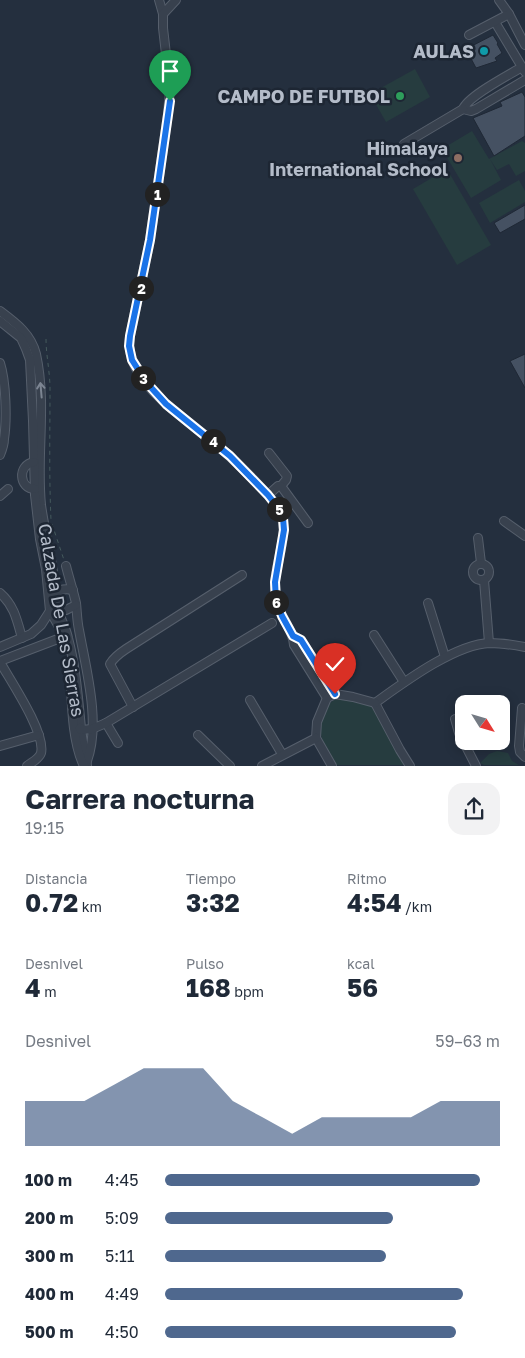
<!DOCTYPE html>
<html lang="es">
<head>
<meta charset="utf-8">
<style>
  :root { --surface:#fff; --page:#f2f2f3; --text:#1f2937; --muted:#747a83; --accent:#4f688e }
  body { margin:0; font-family:"Golos Text",sans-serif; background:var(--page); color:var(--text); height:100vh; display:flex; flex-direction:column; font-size:19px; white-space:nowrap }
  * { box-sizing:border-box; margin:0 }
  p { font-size:16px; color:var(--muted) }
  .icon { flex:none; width:28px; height:28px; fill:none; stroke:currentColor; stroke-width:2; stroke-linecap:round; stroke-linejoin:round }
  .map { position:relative; height:766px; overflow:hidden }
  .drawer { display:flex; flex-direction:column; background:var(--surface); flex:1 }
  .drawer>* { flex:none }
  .needle { width:32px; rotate:127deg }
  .fabs { position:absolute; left:455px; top:695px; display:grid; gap:10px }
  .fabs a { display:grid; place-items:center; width:55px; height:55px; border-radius:10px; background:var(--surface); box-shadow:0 2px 12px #0003; font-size:25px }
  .pin { position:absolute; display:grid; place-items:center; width:42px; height:42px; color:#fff; margin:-51px -21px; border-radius:50% 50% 50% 0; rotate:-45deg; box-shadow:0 0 5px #0007 }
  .pin .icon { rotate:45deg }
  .km { position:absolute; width:25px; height:25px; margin:-12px; border-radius:50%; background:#222; color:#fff; font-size:14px; line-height:25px; text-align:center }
  .round { display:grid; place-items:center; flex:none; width:52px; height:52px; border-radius:15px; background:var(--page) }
  .headline { display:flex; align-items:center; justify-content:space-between; height:85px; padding:0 25px }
  h1 { font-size:28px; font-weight:700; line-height:38px }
  .metrics { display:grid; grid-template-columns:repeat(3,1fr); gap:8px; height:85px; padding:5px 25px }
  .metrics div { display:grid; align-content:center }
  .metrics b { font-size:25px; font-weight:700 }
  .metrics small { font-size:14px; font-weight:400 }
  .metrics p { font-size:14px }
  .chart { height:140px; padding:10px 25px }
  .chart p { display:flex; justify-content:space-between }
  .chart svg { width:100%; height:90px; margin-top:5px; fill:var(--accent); opacity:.7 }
  ul { padding:0 25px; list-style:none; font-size:16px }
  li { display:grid; grid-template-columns:80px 60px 1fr; align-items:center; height:38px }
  li i { height:12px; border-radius:6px; background:var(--accent) }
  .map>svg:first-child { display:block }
  .green { fill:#263c3f }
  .building { fill:#455162; stroke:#1f2835 }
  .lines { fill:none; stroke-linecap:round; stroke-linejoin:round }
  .minor-casing { stroke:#565f6c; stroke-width:10 }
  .path { stroke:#44595c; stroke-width:1; stroke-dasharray:4 4; stroke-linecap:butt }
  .minor { stroke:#38414e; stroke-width:8 }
  .oneway { stroke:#7c8592 }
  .route-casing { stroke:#fff; stroke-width:10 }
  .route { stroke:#1a73e8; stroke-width:6 }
  .culture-dot { fill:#0f9aa8; stroke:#1d2633; stroke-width:2 }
  .leisure-dot { fill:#2e9e5b; stroke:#1d2633; stroke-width:2 }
  .education-dot { fill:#8d6e63; stroke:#1d2633; stroke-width:2 }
  .labels { text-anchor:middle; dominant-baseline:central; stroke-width:5; stroke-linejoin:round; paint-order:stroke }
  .poi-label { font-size:18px; font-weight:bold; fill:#b4bcc9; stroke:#1d2633; text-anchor:end }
  .street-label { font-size:18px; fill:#b4bcc9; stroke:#1d2633 }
</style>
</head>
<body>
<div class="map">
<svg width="525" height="766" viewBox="0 0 525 766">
  <rect width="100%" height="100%" fill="#242f3e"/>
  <!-- green -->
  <g class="green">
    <path d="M 415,69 L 430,97 L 386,122 L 370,94 Z"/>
    <path d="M 472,131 L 489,159 L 522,141 L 525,143 L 525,171 L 516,176 L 509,164 L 497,170 L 490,159 L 501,180 L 471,198 L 442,149 Z"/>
    <path d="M 447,169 L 491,245 L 457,265 L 413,189 Z"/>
    <path d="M 519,180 L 525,191 L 525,202 L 490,223 L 479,203 Z"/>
    <path d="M 334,700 L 346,700 L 371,704 L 408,765 L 336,765 L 322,739 L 319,726 L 327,705 Z"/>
    <path d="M 497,751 L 508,753 L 512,761 L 519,765 L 484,765 L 480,763 L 489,754 Z"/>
  </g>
  <!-- building -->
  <g class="building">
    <path d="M 493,35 L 498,43 L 497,44 L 502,53 L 495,58 L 497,61 L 476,68 L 466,49 Z"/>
    <path d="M 522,92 L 525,97 L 525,136 L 494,156 L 473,118 L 502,106 L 500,102 Z"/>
    <path d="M 525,205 L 525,219 L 500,233 L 494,223 Z"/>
    <path d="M 525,354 L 525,388 L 510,361 Z"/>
  </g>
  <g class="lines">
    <defs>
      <g id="minor">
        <path d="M 159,0 L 163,14"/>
        <path d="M 176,0 L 163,14 L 163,28 L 170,89 L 168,114 L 150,240 L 130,336 C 129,344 129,351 132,359 C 141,389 186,420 210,439 C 226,452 240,466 255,481 C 263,490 273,499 279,510 C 291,531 275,562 275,584 C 275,596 277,607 283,617 C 288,627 293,633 294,645 L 327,698"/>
        <path d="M 499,0 L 509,14 L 525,45"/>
        <path d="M 495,22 L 525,72"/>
        <path d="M 469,35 L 509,14"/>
        <path d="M 522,67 C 509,75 468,96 463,109 L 471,111 L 476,109 L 525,80"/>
        <path d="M 404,144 L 463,109"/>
        <path d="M 0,311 C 16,323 31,334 36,354 C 47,404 36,454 41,505 C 44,527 50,550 53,572 C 54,584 54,595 57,606 C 59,617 66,627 68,638 C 76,668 78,698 81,728 C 82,741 86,753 87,766"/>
        <path d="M 0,321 L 21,338 L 26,349 L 30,360 L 33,421 L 35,495 L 40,539 L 46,569 L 50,611 L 58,625 L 63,638"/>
        <path d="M 0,363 C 6,382 7,419 4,439 C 4,444 2,450 0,455"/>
        <path d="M 269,453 L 287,476 L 286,480 L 281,486"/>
        <path d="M 34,462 C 17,465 19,489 35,489"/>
        <path d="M 268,495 L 278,486 L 281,486 L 308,523"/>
        <path d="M 0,496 L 8,489"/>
        <path d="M 504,521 L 525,536"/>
        <path d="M 478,538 L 481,563"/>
        <circle cx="481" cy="572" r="8"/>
        <path d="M 66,566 C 69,578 73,590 76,603 C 77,612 77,621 79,630 C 86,669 101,723 87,761"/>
        <path d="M 484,580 L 489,643"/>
        <path d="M 0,593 C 14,605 17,620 22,638"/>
        <path d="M 54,593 C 60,589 65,588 73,590"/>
        <path d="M 428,603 L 445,657"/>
        <path d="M 57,609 L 66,610 L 76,605"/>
        <path d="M 374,635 L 404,682"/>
        <path d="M 293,636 L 301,640 L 335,694"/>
        <path d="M 0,647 L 31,634 L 41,625 L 50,611"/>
        <path d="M 0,661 L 63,637"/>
        <path d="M 0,662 C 10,680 46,733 41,753 C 39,759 32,762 27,766"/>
        <path d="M 70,669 C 72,697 71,740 84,766"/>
        <path d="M 250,700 L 282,754"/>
        <path d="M 375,703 C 403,683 455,644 490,643 C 502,643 514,645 525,647"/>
        <path d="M 375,703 L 400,750 L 410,766"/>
        <path d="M 133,707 L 110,664 C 114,657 120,653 126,649 L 242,575"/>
        <path d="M 522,708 L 519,746 L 520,752 L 525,757"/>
        <path d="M 455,719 L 459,733 L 476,766"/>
        <path d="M 106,723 L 118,743"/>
        <path d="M 80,728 L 81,730 L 92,729 L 106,723 L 272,623"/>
        <path d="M 198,735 L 230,766"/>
        <path d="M 316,738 L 317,722 L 327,698 L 335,694 L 353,697 L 375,703"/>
        <path d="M 316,738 L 332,766"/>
        <path d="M 0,746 L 39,735"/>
        <path d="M 262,766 L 316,738"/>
      </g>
    </defs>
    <!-- minor casing -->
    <use href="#minor" class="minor-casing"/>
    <!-- path -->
    <g class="path">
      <path d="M 46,339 C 46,355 50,372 50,389 C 50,432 49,476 51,520"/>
      <path d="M 52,524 L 64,560"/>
    </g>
    <!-- minor -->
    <use href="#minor" class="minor"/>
  </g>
  <!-- one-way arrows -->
  <defs><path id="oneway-shaft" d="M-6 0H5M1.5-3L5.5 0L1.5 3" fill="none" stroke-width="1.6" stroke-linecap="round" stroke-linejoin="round" transform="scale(1.25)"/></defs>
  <use class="oneway" href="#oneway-shaft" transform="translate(41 390) rotate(-95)"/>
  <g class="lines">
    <defs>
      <path id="route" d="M 170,101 L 150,240 L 130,336 L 129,346 L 132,360 L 146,382 L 166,404 L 230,456 L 268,495 L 279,509 L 283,518 L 284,530 L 275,582 L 276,601 L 282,616 L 293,636 L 301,640 L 335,694"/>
    </defs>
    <!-- route casing -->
    <use href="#route" class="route-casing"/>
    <!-- route -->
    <use href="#route" class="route"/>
  </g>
  <!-- markers -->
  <circle class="culture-dot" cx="484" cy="51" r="5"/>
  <circle class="leisure-dot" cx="400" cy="96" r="5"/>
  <circle class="education-dot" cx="458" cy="158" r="5"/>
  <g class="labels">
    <!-- poi labels -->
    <g class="poi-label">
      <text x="474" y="51">AULAS</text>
      <text x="390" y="96">CAMPO DE FUTBOL</text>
      <text x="448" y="148">Himalaya<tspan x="448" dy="21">International School</tspan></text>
    </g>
    <!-- street labels -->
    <g class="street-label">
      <text transform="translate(62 620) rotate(80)">Calzada De Las Sierras</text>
    </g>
  </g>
</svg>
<div class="fabs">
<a><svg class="needle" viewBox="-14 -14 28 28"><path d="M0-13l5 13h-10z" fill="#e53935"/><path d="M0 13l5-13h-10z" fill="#747a83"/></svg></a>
</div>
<div class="pin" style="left:170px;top:101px;background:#1e9e55"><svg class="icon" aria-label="arrive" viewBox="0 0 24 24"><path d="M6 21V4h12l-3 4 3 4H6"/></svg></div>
<div class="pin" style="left:335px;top:694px;background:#d93025"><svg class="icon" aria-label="check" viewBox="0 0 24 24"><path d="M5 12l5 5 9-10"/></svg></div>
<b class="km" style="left:157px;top:194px">1</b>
<b class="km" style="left:141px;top:288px">2</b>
<b class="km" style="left:143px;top:378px">3</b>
<b class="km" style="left:213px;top:441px">4</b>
<b class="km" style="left:279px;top:509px">5</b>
<b class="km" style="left:276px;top:602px">6</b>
</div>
<section class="drawer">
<div class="headline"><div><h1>Carrera nocturna</h1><p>19:15</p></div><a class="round"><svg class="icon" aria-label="share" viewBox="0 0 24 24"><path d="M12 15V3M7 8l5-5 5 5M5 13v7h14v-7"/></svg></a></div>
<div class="metrics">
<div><p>Distancia</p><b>0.72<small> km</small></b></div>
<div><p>Tiempo</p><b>3:32</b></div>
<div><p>Ritmo</p><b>4:54<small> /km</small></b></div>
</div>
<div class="metrics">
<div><p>Desnivel</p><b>4<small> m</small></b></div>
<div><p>Pulso</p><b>168<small> bpm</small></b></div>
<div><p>kcal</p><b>56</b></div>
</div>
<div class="chart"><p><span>Desnivel</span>59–63 m</p>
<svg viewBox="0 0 160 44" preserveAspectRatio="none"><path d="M0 44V22L10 22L20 22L30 14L40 6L50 6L60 6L70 22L80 30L90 38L100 30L110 30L120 30L130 30L140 22L150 22L160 22V44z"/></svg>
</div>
<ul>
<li><b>100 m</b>4:45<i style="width:94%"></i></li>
<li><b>200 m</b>5:09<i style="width:68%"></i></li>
<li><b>300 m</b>5:11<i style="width:66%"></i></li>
<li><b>400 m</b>4:49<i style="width:89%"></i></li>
<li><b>500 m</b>4:50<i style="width:87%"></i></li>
</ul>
</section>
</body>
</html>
